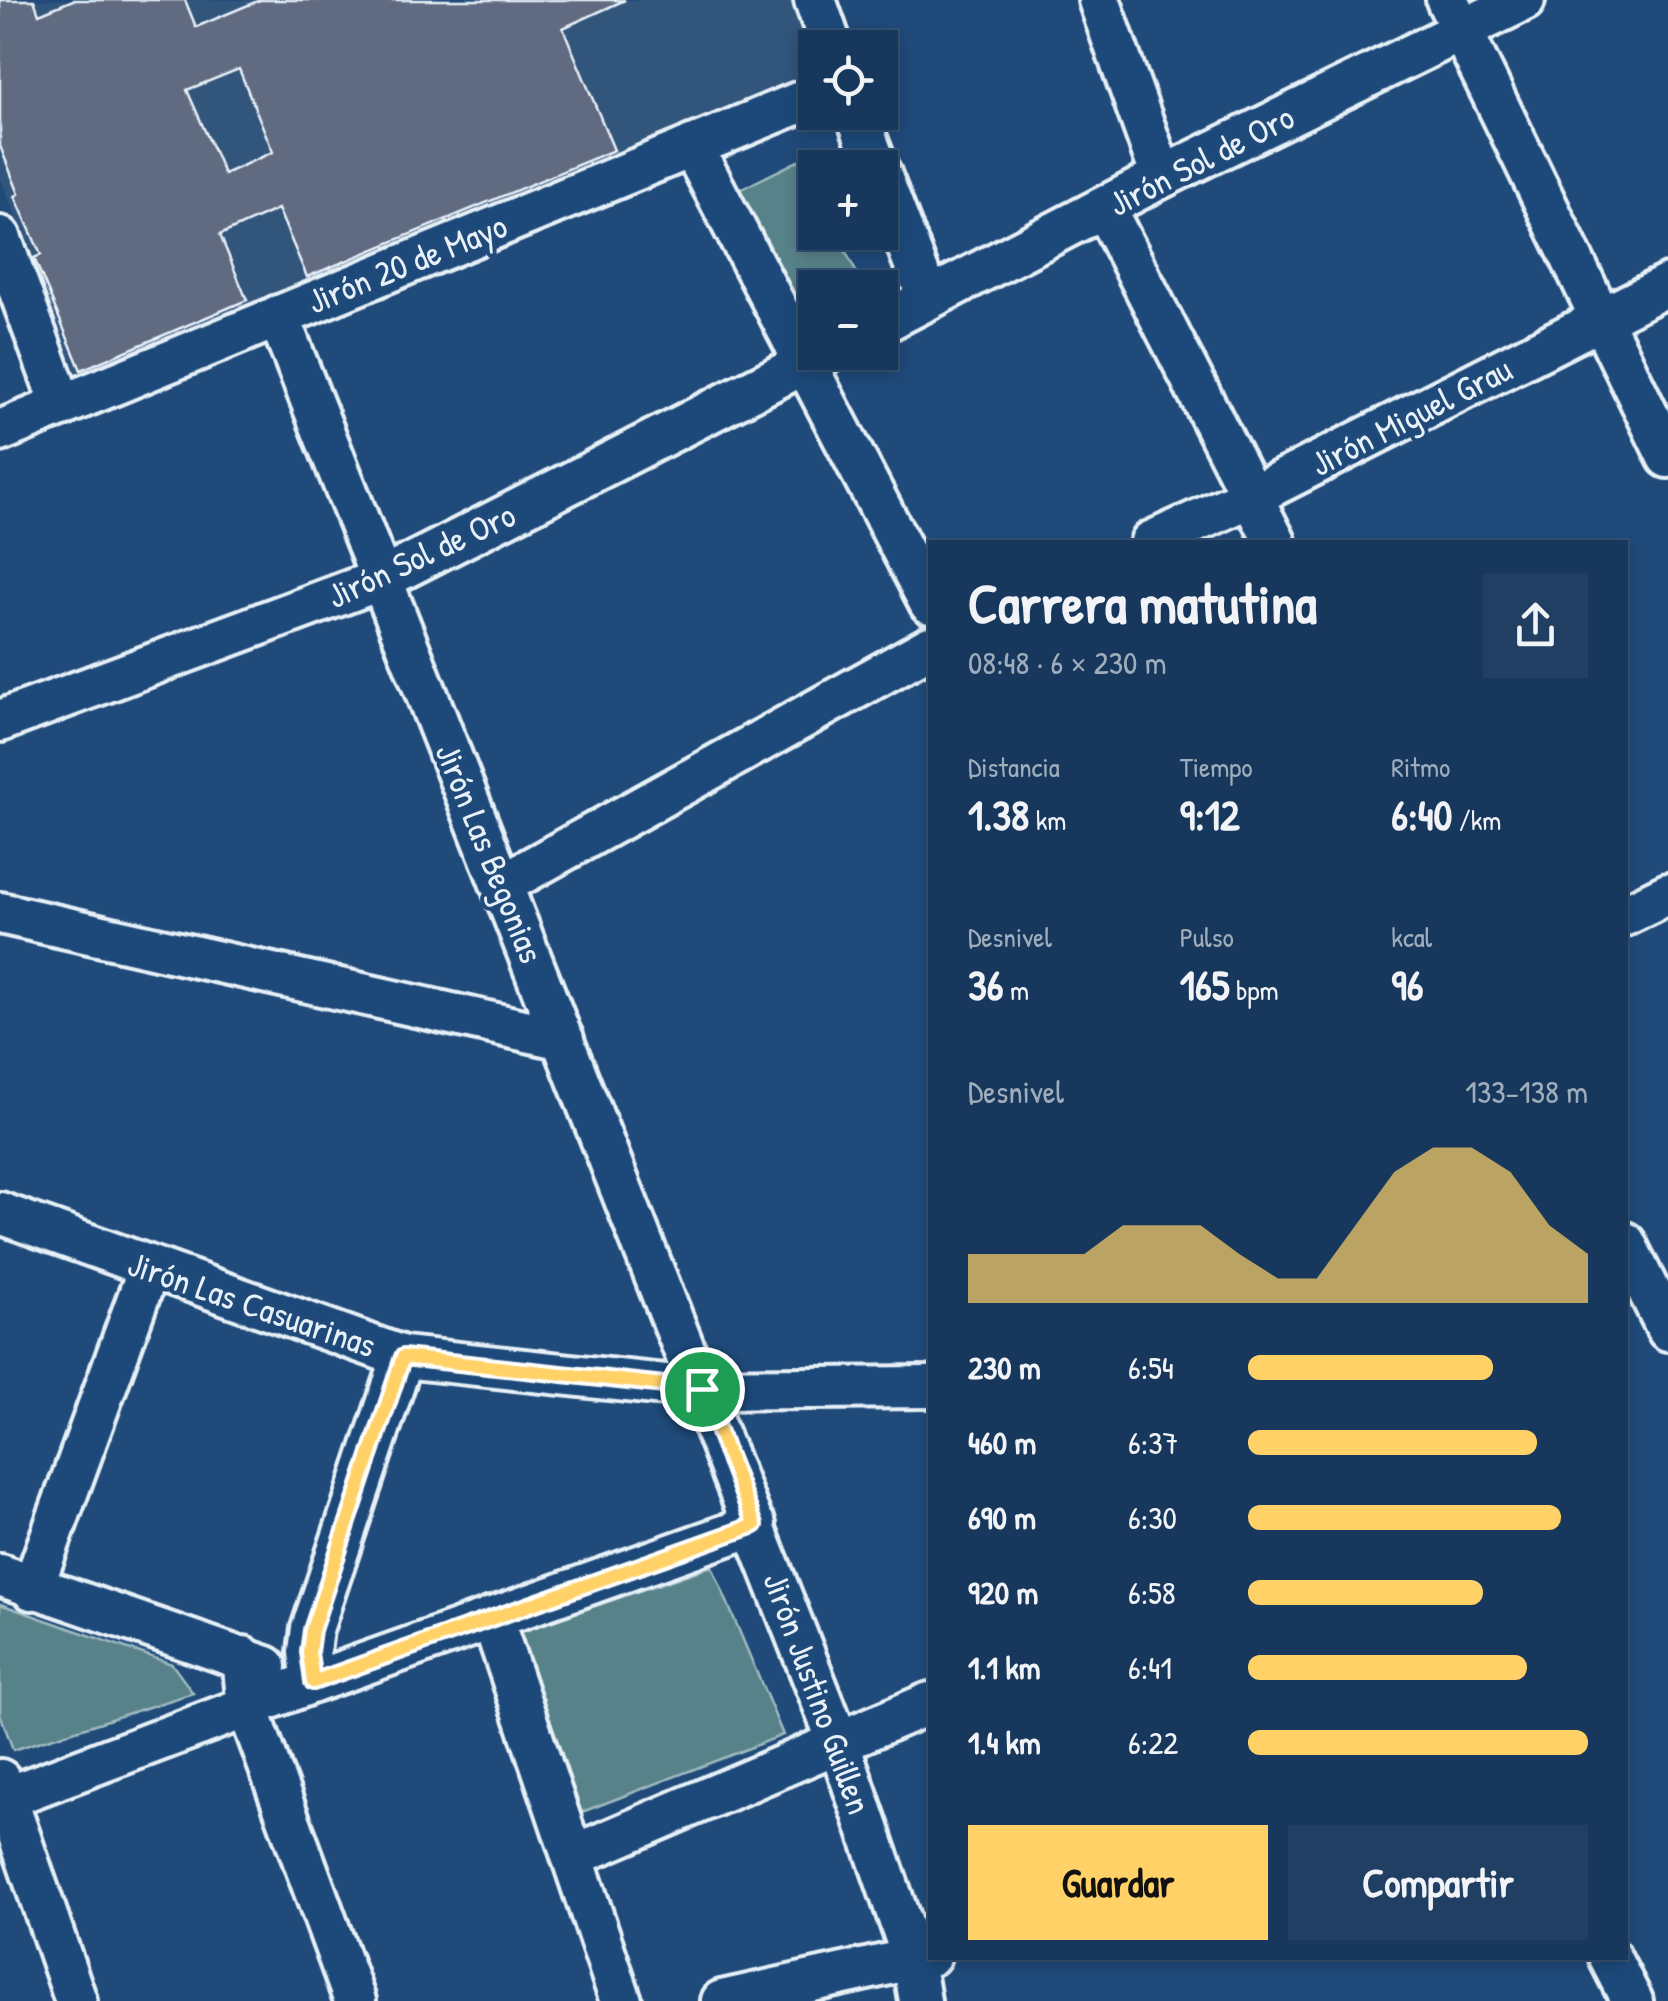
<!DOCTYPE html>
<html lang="es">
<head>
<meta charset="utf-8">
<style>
  :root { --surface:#17385c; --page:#203f62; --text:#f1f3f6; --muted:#9eacbb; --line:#365272; --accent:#ffd166 }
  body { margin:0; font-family:"Patrick Hand",sans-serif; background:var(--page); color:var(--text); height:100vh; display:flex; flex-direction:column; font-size:38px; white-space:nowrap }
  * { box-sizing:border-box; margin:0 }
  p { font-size:32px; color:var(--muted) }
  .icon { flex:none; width:55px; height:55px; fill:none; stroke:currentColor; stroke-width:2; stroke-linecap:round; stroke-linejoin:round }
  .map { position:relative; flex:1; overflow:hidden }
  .drawer { position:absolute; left:928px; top:540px; width:700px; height:1420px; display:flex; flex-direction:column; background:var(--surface); border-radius:0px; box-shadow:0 5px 15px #0003,0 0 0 2px var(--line) }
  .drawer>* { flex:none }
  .controls { position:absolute; left:798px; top:30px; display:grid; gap:20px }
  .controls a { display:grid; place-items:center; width:100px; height:100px; border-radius:0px; background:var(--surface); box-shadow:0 5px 15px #0003,0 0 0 2px var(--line); font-size:50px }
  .pin { position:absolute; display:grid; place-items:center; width:85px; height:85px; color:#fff; margin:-42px; border:5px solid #fff; border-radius:50%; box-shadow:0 2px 10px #0007 }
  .round { display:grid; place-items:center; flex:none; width:105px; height:105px; border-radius:0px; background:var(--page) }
  .head { display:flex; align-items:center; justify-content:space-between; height:170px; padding:0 40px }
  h1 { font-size:55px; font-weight:800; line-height:75px }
  .figures { display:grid; grid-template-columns:repeat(3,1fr); gap:15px; height:170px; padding:10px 40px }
  .figures div { display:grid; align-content:center }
  .figures b { font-size:42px; font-weight:800 }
  .figures small { font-size:28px; font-weight:400 }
  .figures p { font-size:28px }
  .chart { height:280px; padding:20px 40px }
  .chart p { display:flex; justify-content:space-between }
  .chart svg { width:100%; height:180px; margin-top:10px; fill:var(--accent); opacity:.7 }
  .primary-button { display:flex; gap:20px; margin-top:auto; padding:20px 40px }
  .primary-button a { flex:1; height:115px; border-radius:0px; background:var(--accent); color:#111; font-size:40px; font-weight:800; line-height:115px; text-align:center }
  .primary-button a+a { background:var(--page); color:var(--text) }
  ul { padding:0 40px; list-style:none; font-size:32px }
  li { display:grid; grid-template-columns:160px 120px 1fr; align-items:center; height:75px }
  li i { height:25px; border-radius:12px; background:var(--accent) }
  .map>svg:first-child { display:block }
  .built { fill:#32547c }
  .green { fill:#588289; stroke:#a0bac0; stroke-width:2.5 }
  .building { fill:#606a80; stroke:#e8f1f8; stroke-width:2.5; fill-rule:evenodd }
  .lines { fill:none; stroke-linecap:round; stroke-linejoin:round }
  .minor-casing { stroke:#e8f1f8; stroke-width:48 }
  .minor { stroke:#1f4a7a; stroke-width:40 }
  .route-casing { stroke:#fff; stroke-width:20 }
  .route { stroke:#ffd166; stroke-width:12 }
  .labels { text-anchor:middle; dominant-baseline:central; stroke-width:8; stroke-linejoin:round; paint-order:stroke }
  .street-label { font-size:35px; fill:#e8f1f8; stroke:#1f4a7a }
</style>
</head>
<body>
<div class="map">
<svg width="1668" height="2001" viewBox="0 0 1668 2001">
  <rect width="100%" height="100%" fill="#1f4a7a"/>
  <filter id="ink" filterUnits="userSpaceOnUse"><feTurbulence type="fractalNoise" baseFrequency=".01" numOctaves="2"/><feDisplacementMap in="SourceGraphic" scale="20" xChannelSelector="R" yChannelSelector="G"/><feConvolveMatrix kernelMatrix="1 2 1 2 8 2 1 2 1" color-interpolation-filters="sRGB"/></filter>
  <g filter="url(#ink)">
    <!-- built -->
    <path class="built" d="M 0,0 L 798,0 L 815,48 L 815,85 L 77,374 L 0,177 Z"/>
    <!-- green -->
    <g class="green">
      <path d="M 800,160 L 815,189 L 815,232 L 836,233 L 864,287 L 815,288 L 815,323 L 801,330 L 733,193 Z"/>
      <path d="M 712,1566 L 783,1735 L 569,1817 L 513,1634 Z"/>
      <path d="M 0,1604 L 172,1664 L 193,1693 L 13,1750 L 0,1713 Z"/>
    </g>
    <!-- building -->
    <path class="building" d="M 0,0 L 34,0 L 39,14 L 73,0 L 185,0 L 196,27 L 260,0 L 625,0 L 563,28 L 614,150 L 307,277 L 278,209 L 220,235 L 247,300 L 81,370 L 34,258 L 41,255 L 15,196 L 19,194 L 0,146 ZM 239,69 L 273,152 L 224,174 L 187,90 Z"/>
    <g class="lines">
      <defs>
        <g id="minor">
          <path d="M 815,0 L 832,48"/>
          <path d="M 1099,0 L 1162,177"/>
          <path d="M 1447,0 L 1668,457"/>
          <path d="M 856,112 L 877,168"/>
          <path d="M 692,146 L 930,603"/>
          <path d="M 880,174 L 928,298"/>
          <path d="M 1105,209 L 1275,542"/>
          <path d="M 0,237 L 62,406"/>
          <path d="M 278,316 L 838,1741 L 913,1959 L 920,2001"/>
          <path d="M 880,324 L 1162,177 L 1524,0"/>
          <path d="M 0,431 L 815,96"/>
          <path d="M 1151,542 L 1252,496 L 1668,285"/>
          <path d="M 0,721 L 382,579 L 827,352"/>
          <path d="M 503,884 L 930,647"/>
          <path d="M 0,913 L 563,1039"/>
          <path d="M 1625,915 L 1668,894"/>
          <path d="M 0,1213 L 403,1357 L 702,1389 L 930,1387"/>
          <path d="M 1625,1243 L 1668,1330"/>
          <path d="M 0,1575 L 266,1667"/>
          <path d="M 32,1589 L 149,1268"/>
          <path d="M 492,1618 L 621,2001"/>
          <path d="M 243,1657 L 248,1708 L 355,2001"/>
          <path d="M 313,1682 L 309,1652 L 312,1629 L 403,1357"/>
          <path d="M 0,1780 L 76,2001"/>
          <path d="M 0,1800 L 313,1682 L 755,1525"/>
          <path d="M 573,1856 L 930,1703"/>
          <path d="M 1610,1958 L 1632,2001"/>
          <path d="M 722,2001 L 930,1955"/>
        </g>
      </defs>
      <!-- minor casing -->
      <use href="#minor" class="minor-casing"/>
      <!-- minor -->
      <use href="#minor" class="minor"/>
    </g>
  </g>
  <g class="lines" filter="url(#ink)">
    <defs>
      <path id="route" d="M 403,1357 L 702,1389 L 755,1525 L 313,1682 L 309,1652 L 312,1630 Z"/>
    </defs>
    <!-- route casing -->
    <use href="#route" class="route-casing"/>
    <!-- route -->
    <use href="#route" class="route"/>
  </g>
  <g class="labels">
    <!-- street labels -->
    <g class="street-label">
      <text transform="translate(1201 160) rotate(-27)">Jirón Sol de Oro</text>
      <text transform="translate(407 263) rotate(-22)">Jirón 20 de Mayo</text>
      <text transform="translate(1411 416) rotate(-27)">Jirón Miguel Grau</text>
      <text transform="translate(421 555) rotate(-25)">Jirón Sol de Oro</text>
      <text transform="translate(490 853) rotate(68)">Jirón Las Begonias</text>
      <text transform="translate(252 1304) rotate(19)">Jirón Las Casuarinas</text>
      <text transform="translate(818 1693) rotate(70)">Jirón Justino Guillen</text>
    </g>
  </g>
</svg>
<div class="controls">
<a><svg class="icon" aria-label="locate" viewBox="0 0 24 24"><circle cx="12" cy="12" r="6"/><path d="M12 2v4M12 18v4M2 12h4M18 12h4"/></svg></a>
<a>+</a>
<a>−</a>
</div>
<div class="pin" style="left:702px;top:1389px;background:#1e9e55"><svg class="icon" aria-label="arrive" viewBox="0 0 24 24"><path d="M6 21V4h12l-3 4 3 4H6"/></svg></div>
<section class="drawer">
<div class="head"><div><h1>Carrera matutina</h1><p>08:48 · 6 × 230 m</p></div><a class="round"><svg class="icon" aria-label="share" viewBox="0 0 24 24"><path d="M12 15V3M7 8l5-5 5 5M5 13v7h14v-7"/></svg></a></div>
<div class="figures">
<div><p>Distancia</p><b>1.38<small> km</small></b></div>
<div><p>Tiempo</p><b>9:12</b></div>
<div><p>Ritmo</p><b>6:40<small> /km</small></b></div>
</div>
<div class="figures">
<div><p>Desnivel</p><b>36<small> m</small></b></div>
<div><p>Pulso</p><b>165<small> bpm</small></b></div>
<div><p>kcal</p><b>96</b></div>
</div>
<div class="chart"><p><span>Desnivel</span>133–138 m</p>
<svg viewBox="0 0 160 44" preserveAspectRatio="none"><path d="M0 44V32L10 32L20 32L30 32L40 25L50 25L60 25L70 32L80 38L90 38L100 25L110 12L120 6L130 6L140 12L150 25L160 32V44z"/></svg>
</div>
<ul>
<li><b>230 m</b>6:54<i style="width:72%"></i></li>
<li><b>460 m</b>6:37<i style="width:85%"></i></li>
<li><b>690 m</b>6:30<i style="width:92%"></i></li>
<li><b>920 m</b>6:58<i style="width:69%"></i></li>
<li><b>1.1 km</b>6:41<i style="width:82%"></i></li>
<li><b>1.4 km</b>6:22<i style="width:100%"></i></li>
</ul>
<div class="primary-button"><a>Guardar</a><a>Compartir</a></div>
</section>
</div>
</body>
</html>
